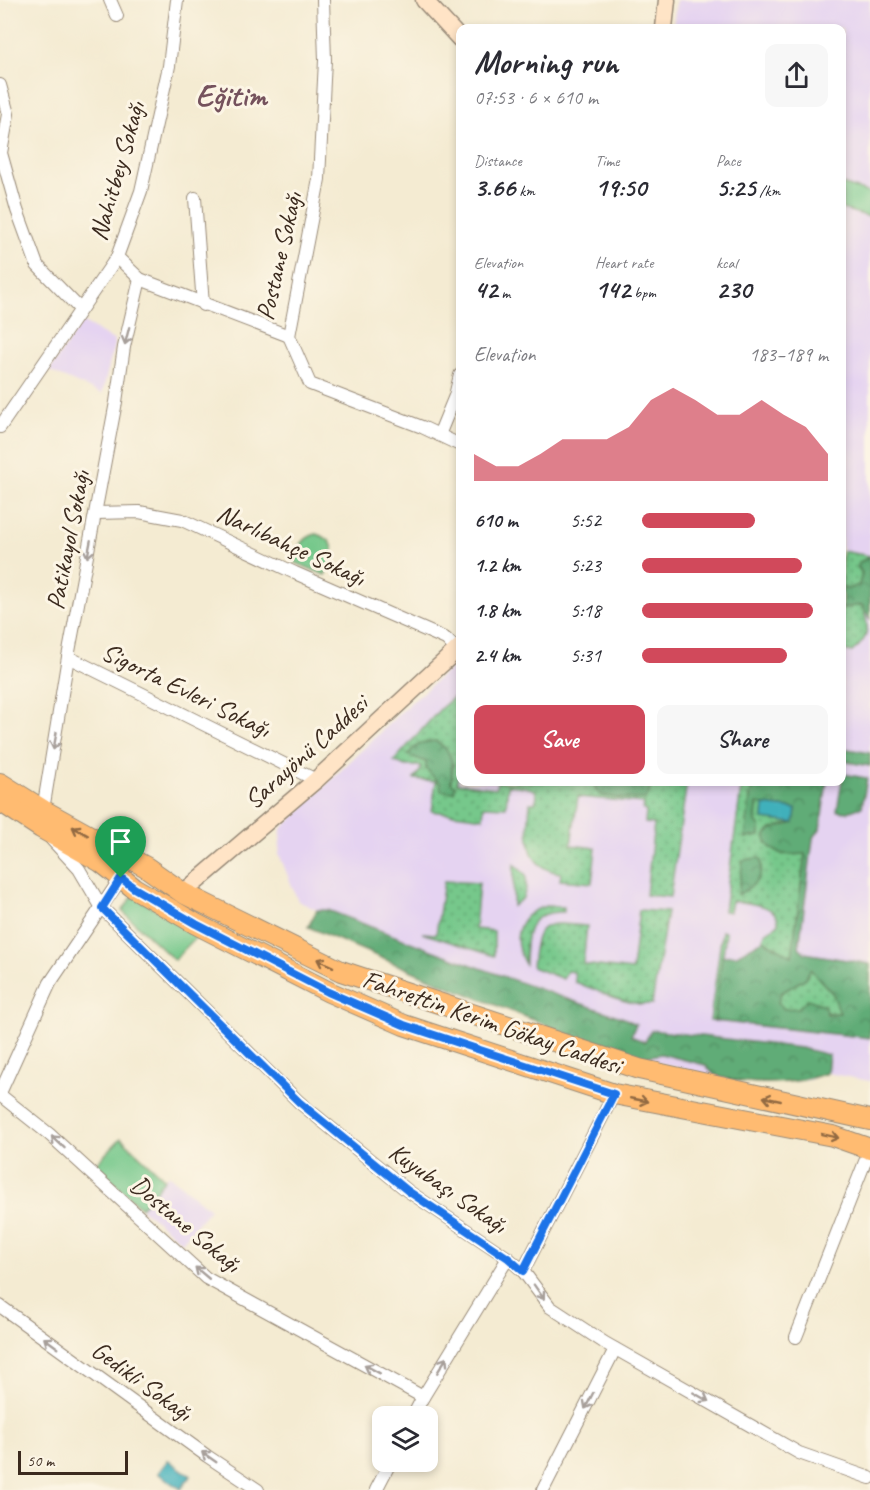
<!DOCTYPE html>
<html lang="en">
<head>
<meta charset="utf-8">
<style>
  :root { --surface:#fff; --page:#f7f7f7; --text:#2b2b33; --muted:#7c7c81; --accent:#d1495b }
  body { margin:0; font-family:Caveat,sans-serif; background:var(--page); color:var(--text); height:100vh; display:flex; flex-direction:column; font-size:22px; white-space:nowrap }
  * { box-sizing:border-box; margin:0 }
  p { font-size:20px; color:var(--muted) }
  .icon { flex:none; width:33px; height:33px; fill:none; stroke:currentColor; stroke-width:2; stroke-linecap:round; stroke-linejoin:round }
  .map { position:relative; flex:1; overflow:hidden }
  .drawer { position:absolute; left:456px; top:24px; width:390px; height:762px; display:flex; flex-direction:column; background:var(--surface); border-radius:12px; box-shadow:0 3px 9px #0003 }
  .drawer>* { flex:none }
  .fabs { position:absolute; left:372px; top:1406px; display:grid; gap:12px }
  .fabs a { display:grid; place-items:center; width:66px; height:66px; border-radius:12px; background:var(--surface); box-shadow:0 3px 9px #0003; font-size:30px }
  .scale { position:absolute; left:18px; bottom:15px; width:110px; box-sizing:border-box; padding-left:6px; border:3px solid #3b2a1e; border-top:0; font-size:16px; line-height:21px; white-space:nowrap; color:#3b2a1e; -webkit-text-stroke:4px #fcf5e5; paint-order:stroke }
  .pin { position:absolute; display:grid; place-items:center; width:51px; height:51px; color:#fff; margin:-62px -26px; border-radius:50% 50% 50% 0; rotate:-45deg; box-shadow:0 0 6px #0007 }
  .pin .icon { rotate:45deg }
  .round { display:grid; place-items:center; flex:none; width:63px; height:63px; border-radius:12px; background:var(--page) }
  .headline { display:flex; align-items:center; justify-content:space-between; height:102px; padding:0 18px }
  h1 { font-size:33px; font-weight:700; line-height:45px }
  .stats { display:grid; grid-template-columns:repeat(3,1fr); gap:9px; height:102px; padding:6px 18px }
  .stats div { display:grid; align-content:center }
  .stats b { font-size:26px; font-weight:700 }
  .stats small { font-size:16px; font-weight:400 }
  .stats p { font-size:16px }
  .chart { height:168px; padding:12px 18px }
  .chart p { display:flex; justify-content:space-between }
  .chart svg { width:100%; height:108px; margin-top:6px; fill:var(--accent); opacity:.7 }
  .button { display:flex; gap:12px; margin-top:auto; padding:12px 18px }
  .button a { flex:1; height:69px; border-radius:12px; background:var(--accent); color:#fff; font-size:24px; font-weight:700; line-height:69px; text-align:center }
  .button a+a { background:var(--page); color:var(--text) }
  ul { padding:0 18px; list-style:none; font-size:20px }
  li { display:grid; grid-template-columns:96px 72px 1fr; align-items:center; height:45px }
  li i { height:15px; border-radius:8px; background:var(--accent) }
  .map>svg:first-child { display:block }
  .built { fill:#e5d3f1 }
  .grass { fill:url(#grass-dots); stroke:#587954; stroke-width:1.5; fill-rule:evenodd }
  .forest { fill:url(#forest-crowns); stroke:#4e6b4a; stroke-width:1.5; fill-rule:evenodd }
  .park { fill:#76c88b; stroke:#587954; stroke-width:1.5 }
  .water { fill:#41b0bb; stroke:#3e6d6c; stroke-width:1.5 }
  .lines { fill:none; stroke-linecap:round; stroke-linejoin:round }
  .street-casing { stroke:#988a78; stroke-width:14 }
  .secondary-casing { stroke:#988a78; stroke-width:19 }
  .primary-casing { stroke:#988a78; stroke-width:22 }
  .street { stroke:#fff; stroke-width:12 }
  .secondary { stroke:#ffe4c6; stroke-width:16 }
  .primary { stroke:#ffbb71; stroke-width:20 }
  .oneway { stroke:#a79f9a }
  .oneway2 { stroke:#936b43 }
  .route-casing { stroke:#fff; stroke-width:12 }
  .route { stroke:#1a73e8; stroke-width:8 }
  .labels { text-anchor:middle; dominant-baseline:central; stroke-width:6; stroke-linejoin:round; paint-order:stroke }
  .street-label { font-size:26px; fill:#3b2a1e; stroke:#fcf5e5 }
  .district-label { font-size:32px; font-weight:bold; fill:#75525d; stroke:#fcf5e5 }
</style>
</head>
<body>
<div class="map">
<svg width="870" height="1490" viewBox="0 0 870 1490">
  <defs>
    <pattern id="grass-dots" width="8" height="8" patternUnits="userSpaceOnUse" patternTransform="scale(1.5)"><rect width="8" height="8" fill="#76c88b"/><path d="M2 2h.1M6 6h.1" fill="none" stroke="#62a371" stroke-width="1.8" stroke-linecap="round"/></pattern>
    <pattern id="forest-crowns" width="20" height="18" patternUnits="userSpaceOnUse" patternTransform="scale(1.5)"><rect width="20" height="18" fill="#60ac77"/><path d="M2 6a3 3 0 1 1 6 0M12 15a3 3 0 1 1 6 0" fill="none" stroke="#508c61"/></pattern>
  </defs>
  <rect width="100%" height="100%" fill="#fcf5e5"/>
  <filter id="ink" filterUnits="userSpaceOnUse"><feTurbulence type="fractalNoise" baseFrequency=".0167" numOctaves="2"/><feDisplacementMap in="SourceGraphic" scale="12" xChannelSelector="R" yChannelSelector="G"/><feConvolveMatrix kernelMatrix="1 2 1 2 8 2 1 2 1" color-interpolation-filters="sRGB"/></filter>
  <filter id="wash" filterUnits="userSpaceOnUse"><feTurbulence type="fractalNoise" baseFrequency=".008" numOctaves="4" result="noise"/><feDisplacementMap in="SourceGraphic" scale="24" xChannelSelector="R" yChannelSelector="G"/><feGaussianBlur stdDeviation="1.35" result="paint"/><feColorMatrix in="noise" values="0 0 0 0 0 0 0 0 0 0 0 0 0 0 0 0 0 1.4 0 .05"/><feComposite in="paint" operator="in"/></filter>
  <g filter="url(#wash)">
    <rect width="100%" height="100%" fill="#f4ebd2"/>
    <!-- built -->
    <g class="built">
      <path d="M 676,0 L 870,0 L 870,1081 L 827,1073 L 809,1080 L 793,1082 L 741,1081 L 719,1078 L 614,1052 L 450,987 L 308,926 L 317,910 L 298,901 L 279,854 L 281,829 L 409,704 L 460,660 L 460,782 L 842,782 L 842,28 L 673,28 Z"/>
      <path d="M 82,322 L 115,341 L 102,394 L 49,371 Z"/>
      <path d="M 169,1175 L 210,1209 L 182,1242 L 141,1208 Z"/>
    </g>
    <!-- grass -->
    <g class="grass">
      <path d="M 842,551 L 870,556 L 859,563 L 858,568 L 862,573 L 859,585 L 848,589 L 842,588 Z"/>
      <path d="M 862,605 C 870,628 870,638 852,652 L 842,650 L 842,608 Z"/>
      <path d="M 460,692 L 460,755 L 457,783 L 496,788 L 497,782 L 595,782 L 601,795 L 619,798 L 645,798 L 650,782 L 687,782 L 670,897 L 646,895 L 654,824 L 645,823 L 646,811 L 643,810 L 644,803 L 578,797 L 571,845 L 596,848 L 592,883 L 560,880 L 561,873 C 522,869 528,831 530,803 L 535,803 L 537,796 L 535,790 L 525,787 L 508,785 L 506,807 L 484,806 L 483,818 L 432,811 L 436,781 L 414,779 L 420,771 L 421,766 L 405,766 L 394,761 L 441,708 ZM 426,762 L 453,764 L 451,783 L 440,783 L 426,769 Z"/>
      <path d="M 742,782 L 752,782 L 746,838 L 756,822 L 757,803 L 764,805 L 763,819 L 794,823 L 780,826 L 805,854 L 792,957 L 763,940 L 765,933 L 778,925 C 781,904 746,903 732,901 L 730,912 L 724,911 Z"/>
      <path d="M 514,864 L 526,875 L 526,888 L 523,898 L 513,906 Z"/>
      <path d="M 444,881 L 479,883 L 475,929 L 494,931 L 494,956 L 422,933 L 436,934 Z"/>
      <path d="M 547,906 L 564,907 L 564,912 C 526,911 526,934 525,964 C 510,939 517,913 547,906 Z"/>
      <path d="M 639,910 L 667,912 L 652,1004 C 629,1007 597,990 575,982 L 574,972 L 567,971 L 563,979 L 532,967 C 536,920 543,922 587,926 L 583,964 L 632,970 Z"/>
      <path d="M 722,931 L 726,933 L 714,1021 L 710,1021 Z"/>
      <path d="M 809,968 L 833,994 L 841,1013 C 821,1014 804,1008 785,1010 L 777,1002 L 781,993 L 806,978 Z"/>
    </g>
    <!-- forest -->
    <g class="forest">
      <path d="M 870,556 L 870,620 L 862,605 L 842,608 L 842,588 L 848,589 L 859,585 L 862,573 L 858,567 L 859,563 Z"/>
      <path d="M 436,741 C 454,752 453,763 451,783 L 456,786 L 454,792 L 441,791 L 440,783 L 426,769 L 426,762 L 408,755 C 416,744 423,742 436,741 Z"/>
      <path d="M 842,748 L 870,753 L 870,766 L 842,761 Z"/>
      <path d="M 843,774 L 867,778 L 862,807 L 848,812 L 837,811 Z"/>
      <path d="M 595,782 L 650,782 C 652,788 649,794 645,799 L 619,798 L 601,795 L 595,789 Z"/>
      <path d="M 752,782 L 827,782 L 820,829 L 813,839 L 799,947 L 805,953 L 870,964 L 870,1038 L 714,1021 L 722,956 L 737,955 L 763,940 L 792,956 L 805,854 C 789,855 776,857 766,842 L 766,835 L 772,829 L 794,823 L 796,809 L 757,804 L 756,822 L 760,827 L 760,836 L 745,838 ZM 810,969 L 833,994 L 840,1013 L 827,1014 L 824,1005 L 808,999 L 798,1008 L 784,1009 L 778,1002 L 781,993 L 806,978 Z"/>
      <path d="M 758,858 L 761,859 C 764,879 754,885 738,895 L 743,860 Z"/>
      <path d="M 317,910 L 328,910 C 426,949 524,985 624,1018 L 636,1024 L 631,1036 L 645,1042 L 651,1030 L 801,1048 L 829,1055 L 827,1073 C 792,1086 751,1086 715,1076 L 705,1065 L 661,1054 L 640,1058 L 614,1052 L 450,987 L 308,927 Z"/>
    </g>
    <!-- park -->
    <g class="park">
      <path d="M 842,184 L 870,193 L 870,217 L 842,209 Z"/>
      <path d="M 316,534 C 341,541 333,557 325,575 L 294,562 C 299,548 301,538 316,534 Z"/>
      <path d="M 133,896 L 199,934 L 174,960 L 122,911 Z"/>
      <path d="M 121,1138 L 165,1179 L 141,1208 L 95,1165 Z"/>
    </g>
    <!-- water -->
    <g class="water">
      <path d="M 764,805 L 796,809 L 794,823 L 763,819 Z"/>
      <path d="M 168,1460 L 191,1476 L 181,1489 L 158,1473 Z"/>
    </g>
  </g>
  <g filter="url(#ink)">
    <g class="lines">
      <defs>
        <g id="street">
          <path d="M 110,0 L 117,16"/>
          <path d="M 0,85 L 8,114 L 1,153 L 17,210 L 37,265 L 80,309"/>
          <path d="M 195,198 L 203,305"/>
          <path d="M 117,257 L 140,279 L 289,336"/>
          <path d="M 289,336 L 319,179 L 325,60 L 323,0"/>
          <path d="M 289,336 L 310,384 L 422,427 L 460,445"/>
          <path d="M 0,427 L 117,257 L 141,191 L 169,66 L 177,0"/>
          <path d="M 439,435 L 455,396 L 460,375"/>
          <path d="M 96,513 L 139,512 L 182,520 L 295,573 L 446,639 L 457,650"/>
          <path d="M 68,657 L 316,780"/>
          <path d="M 43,810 L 68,657 L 116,402 L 124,347 L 140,279"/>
          <path d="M 52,840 L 79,869 L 102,908 L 299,1102 L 408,1191 L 508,1258 L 523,1271 L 550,1307 L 605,1343 L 799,1453 L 870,1478"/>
          <path d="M 0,1093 L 50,983 L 121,878"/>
          <path d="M 0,1095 L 49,1134 L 206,1278 L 423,1397"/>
          <path d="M 523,1271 L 614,1094"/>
          <path d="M 0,1306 L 207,1456 L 258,1490"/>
          <path d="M 796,1337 L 870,1149"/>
          <path d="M 413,1416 L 423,1397 L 508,1258"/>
          <path d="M 376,1490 L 391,1461"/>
          <path d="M 543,1490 L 615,1349"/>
        </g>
        <g id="secondary">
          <path d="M 424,0 L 460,39"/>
          <path d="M 664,28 L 667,0"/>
          <path d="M 183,893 L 316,780 L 460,647"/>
        </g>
        <g id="primary">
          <path d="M 0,783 L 43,810 L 146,867 L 183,893 L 341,971 L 639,1069 L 870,1120"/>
          <path d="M 0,801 L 41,828 L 101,862 L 134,888 L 196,924 L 329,992 L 404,1025 L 614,1094 L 833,1136 L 870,1149"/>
        </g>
      </defs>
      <!-- street casing -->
      <use href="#street" class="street-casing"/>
      <!-- secondary casing -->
      <use href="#secondary" class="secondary-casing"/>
      <!-- primary casing -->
      <use href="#primary" class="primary-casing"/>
      <!-- street -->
      <use href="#street" class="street"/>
      <!-- secondary -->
      <use href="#secondary" class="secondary"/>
      <!-- primary -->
      <use href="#primary" class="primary"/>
    </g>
    <!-- one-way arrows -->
    <defs><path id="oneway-shaft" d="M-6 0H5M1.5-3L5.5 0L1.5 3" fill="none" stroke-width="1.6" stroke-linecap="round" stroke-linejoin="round" transform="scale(1.5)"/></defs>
    <g class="oneway">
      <use href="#oneway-shaft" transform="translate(127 336) rotate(104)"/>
      <use href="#oneway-shaft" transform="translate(89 549) rotate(101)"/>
      <use href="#oneway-shaft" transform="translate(55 741) rotate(100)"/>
      <use href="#oneway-shaft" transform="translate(58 1142) rotate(-137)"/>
      <use href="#oneway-shaft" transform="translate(202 1273) rotate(-140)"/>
      <use href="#oneway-shaft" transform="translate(539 1292) rotate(55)"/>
      <use href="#oneway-shaft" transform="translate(51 1343) rotate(-144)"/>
      <use href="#oneway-shaft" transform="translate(442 1365) rotate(-58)"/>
      <use href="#oneway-shaft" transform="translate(372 1369) rotate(-151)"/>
      <use href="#oneway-shaft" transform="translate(701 1397) rotate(30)"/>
      <use href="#oneway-shaft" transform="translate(589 1401) rotate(117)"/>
      <use href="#oneway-shaft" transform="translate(209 1457) rotate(-145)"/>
    </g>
    <g class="oneway2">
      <use href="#oneway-shaft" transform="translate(80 831) rotate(-151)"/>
      <use href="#oneway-shaft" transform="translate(325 963) rotate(-154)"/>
      <use href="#oneway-shaft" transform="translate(772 1099) rotate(-167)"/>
      <use href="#oneway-shaft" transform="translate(639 1100) rotate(11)"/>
      <use href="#oneway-shaft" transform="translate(830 1136) rotate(13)"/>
    </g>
  </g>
  <g class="lines" filter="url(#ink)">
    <defs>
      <path id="route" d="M 121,878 L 134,888 L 196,924 L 328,992 L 404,1025 L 614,1094 L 523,1271 L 508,1258 L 408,1191 L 299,1102 L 102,908 Z"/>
    </defs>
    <!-- route casing -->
    <use href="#route" class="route-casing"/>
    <!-- route -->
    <use href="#route" class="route"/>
  </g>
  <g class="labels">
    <!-- street labels -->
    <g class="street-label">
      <text transform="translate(117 171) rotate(-74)">Nahitbey Sokağı</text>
      <text transform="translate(279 256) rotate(-77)">Postane Sokağı</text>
      <text transform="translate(68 540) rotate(-79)">Patikayol Sokağı</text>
      <text transform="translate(291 545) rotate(25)">Narlıbahçe Sokağı</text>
      <text transform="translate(186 690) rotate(26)">Sigorta Evleri Sokağı</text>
      <text transform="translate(306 752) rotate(-42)">Sarayönü Caddesi</text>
      <text transform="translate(492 1022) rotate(19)">Fahrettin Kerim Gökay Caddesi</text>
      <text transform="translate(448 1188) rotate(35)">Kuyubaşı Sokağı</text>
      <text transform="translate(186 1224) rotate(40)">Dostane Sokağı</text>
      <text transform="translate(142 1381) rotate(36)">Gedikli Sokağı</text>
    </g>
    <!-- district labels -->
    <g class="district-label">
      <text x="231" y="95">Eğitim</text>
    </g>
  </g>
</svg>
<div class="fabs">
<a><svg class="icon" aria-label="layers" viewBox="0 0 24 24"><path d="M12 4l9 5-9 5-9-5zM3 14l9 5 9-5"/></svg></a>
</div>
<div class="scale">50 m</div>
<div class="pin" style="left:121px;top:878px;background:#1e9e55"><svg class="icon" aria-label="arrive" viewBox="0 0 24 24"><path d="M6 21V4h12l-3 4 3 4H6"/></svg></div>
<section class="drawer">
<div class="headline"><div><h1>Morning run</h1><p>07:53 · 6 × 610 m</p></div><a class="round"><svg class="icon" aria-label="share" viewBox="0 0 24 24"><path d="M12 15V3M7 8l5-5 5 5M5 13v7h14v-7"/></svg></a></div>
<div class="stats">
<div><p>Distance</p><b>3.66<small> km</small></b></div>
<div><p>Time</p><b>19:50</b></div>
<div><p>Pace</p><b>5:25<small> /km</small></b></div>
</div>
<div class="stats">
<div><p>Elevation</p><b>42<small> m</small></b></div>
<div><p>Heart rate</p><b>142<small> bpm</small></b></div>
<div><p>kcal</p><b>230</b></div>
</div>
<div class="chart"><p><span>Elevation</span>183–189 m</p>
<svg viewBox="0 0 160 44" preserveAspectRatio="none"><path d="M0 44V33L10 38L20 38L30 33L40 27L50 27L60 27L70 22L80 11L90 6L100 11L110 17L120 17L130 11L140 17L150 22L160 33V44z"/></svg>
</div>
<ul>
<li><b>610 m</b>5:52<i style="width:61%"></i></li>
<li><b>1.2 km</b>5:23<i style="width:86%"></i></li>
<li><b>1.8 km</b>5:18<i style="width:92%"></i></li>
<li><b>2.4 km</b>5:31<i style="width:78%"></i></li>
</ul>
<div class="button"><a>Save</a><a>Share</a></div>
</section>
</div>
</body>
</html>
